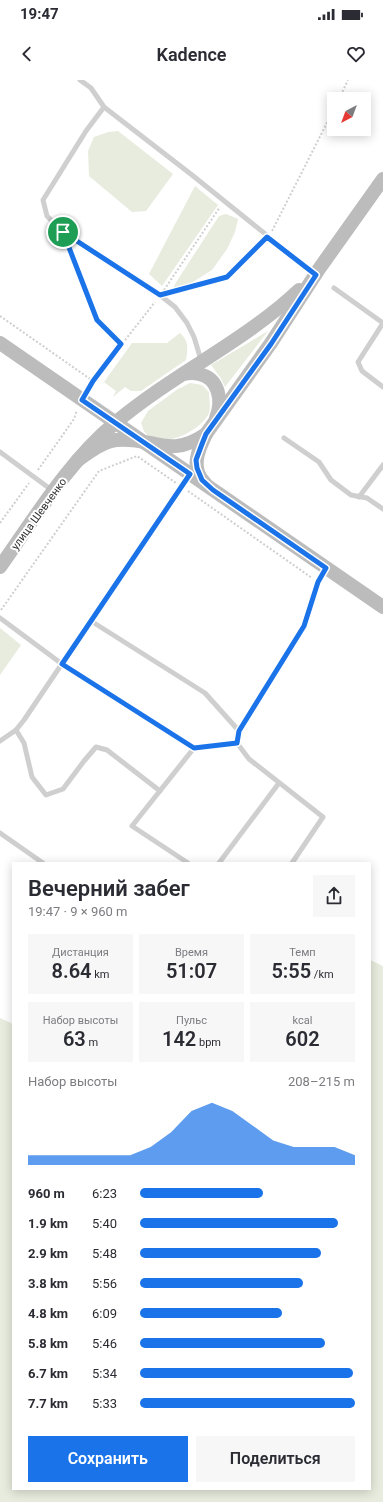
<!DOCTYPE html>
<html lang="ru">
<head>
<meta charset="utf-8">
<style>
  :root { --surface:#fff; --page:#f7f7f7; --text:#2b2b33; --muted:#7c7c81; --accent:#1a73e8 }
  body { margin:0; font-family:Roboto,sans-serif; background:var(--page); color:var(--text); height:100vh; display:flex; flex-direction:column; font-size:15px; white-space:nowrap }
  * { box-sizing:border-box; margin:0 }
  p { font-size:13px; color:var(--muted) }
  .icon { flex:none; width:22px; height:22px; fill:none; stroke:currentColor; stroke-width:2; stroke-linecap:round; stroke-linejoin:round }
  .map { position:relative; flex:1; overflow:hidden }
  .details { position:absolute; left:12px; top:782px; width:359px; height:628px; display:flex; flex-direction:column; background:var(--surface); border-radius:0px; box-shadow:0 2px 10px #0003 }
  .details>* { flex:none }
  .needle { width:26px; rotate:221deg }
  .buttons { position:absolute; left:327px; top:12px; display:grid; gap:8px }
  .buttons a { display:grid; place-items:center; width:44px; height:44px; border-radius:0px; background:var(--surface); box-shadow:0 2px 10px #0003; font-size:20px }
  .pin { position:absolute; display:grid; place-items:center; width:34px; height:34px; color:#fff; margin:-17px; border:2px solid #fff; border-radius:50%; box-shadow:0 1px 4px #0007 }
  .round { display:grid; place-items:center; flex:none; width:42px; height:42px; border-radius:0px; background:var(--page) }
  .summary { display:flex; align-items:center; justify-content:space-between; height:68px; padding:0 16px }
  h1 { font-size:22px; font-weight:600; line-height:30px }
  .metrics { display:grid; grid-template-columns:repeat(3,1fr); gap:6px; height:68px; padding:4px 16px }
  .metrics div { display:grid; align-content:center; border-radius:0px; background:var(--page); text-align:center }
  .metrics b { font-size:20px; font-weight:600 }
  .metrics small { font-size:11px; font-weight:400 }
  .metrics p { font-size:11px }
  .chart { height:112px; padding:8px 16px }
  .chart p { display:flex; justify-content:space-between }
  .chart svg { width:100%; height:72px; margin-top:4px; fill:var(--accent); opacity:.7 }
  .button { display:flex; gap:8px; margin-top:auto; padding:8px 16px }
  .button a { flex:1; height:46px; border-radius:0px; background:var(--accent); color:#fff; font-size:16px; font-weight:600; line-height:46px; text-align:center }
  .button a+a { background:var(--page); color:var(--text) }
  ul { padding:0 16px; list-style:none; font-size:13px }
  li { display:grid; grid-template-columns:64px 48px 1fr; align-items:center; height:30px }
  li i { height:10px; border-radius:5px; background:var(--accent) }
  .status { display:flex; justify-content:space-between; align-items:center; height:28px; padding:0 20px; background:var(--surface); direction:ltr }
  .status svg { height:11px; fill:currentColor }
  header { display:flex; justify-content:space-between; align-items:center; height:52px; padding:0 16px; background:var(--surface); font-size:18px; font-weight:600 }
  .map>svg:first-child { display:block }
  .green { fill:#e7ecde }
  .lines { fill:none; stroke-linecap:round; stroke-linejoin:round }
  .path { stroke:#cfcfcf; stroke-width:2; stroke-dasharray:2 2; stroke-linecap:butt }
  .lane { stroke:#cfcfcf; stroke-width:5 }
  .secondary { stroke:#bcbcbc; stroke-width:14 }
  .route-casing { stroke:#fff; stroke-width:8 }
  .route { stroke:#1a73e8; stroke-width:5 }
  .labels { text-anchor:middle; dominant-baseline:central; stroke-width:4; stroke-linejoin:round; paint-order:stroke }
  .street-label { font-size:11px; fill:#323232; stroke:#fff }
</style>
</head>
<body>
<div class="status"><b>19:47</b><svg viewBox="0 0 49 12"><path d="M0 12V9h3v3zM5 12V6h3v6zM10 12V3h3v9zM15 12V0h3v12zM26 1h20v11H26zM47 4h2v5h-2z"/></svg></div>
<header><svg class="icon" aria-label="back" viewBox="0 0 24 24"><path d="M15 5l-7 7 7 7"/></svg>Kadence<svg class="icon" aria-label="heart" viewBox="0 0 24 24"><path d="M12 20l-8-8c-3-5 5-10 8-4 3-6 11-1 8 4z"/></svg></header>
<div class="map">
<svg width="383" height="1422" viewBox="0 0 383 1422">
  <rect width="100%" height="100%" fill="#fff"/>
  <!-- green -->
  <g class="green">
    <path d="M 118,51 L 173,94 L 146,131 L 132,132 L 89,96 L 88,71 L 94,57 L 108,52 Z"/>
    <path d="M 195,106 L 218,125 L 162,206 L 149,194 Z"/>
    <path d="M 226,134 L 238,139 L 235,152 L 227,169 L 212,190 L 180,210 L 172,212 L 175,204 L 219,136 Z"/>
    <path d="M 268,251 L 225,307 L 220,297 L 211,285 Z"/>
    <path d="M 180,253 C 189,261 188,268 186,280 L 141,311 L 131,311 L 125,307 L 113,317 L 116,311 L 104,302 L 132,263 L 167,263 Z"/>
    <path d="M 190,303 L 202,305 L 209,312 C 209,318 211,328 209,333 C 201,351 158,373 144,351 C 143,349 142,345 141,343 L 148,331 L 178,309 Z"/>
    <path d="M 0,548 L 21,565 L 0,595 Z"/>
    <path d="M 370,880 L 383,886 L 383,1422 L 0,1422 L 0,938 L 13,944 L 13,1409 L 370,1409 Z"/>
  </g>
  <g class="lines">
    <!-- path -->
    <g class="path">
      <path d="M 339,19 L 348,0"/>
      <path d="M 272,151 L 334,29"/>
      <path d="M 68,164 L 97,240 L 121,264"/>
      <path d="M 164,210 L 220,127"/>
      <path d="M 170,212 L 227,197 L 263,161"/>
      <path d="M 0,236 L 93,301 L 88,308"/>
      <path d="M 93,301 L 155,222"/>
      <path d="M 38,390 L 74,339 L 77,330"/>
      <path d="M 188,411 L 312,498"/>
      <path d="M 0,443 L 29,403"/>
      <path d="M 1,530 L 99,391 L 137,376 L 176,403"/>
    </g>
    <!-- lane -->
    <g class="lane">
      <path d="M 80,0 L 91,8 L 104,27 L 86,51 L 43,120 L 47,136 L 63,152 L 147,205 L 175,227 L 187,243 L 194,257 L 201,280"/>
      <path d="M 104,27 L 192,95 L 315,194"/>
      <path d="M 334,208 L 383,243"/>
      <path d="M 383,243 L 358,282 L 362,291 L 383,307"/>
      <path d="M 284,358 L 319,382 L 331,400 L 351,415 L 367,418 L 383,429"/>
      <path d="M 0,372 L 53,411"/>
      <path d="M 359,417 L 383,385"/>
      <path d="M 0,538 L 62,584 L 194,668 L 237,663"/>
      <path d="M 91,541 L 205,613 L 239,651"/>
      <path d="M 16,650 L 24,663 L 32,697 L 46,715 L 63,709 L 84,681 L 96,667 L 107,670 L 160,711"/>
      <path d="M 0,661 L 16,650 L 24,640 L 190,394"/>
      <path d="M 0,753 L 43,783"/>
      <path d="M 188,783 L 132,746 L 194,668"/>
      <path d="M 219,783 L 279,703"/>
      <path d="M 292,783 L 323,737 L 249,679 L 237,663 L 239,651 L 304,546 L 319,500 L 325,489"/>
    </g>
    <!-- secondary -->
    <g class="secondary">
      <path d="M 0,263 L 383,527"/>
      <path d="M 183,294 C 188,293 194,292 199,294 C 219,298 223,321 216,338"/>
      <path d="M 78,380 C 89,372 102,362 116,360 C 153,356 168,380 206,354 L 271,263 L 319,189 L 383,99"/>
      <path d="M 205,403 C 190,389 198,370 206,354"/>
      <path d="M 0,487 C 34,439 69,381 115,343 C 173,294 244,262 299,210"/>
    </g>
  </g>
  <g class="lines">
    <defs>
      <path id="route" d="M 63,152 L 160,215 L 227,197 L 267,157 L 316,195 L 271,264 L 206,354 L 202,364 L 196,380 L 197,388 L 202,400 L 213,410 L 326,488 L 318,502 L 304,546 L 239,651 L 237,663 L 194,668 L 62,584 L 190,394 L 82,320 L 93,301 L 121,264 L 97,240 Z"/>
    </defs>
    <!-- route casing -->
    <use href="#route" class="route-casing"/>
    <!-- route -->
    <use href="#route" class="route"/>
  </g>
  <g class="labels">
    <!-- street labels -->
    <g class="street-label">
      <text transform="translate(39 434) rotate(-54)">улица Шевченко</text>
    </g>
  </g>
</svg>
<div class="buttons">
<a><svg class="needle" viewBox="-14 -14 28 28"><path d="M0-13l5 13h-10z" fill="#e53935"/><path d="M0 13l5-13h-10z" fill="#7c7c81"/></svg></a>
</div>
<div class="pin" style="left:63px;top:152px;background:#1e9e55"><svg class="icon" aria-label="arrive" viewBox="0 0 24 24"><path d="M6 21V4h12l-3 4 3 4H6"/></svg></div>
<section class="details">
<div class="summary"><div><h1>Вечерний забег</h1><p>19:47 · 9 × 960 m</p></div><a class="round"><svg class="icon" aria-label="share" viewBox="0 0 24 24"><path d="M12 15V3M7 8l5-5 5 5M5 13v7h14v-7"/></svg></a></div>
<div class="metrics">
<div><p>Дистанция</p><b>8.64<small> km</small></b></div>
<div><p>Время</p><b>51:07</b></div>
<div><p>Темп</p><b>5:55<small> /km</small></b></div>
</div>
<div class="metrics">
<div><p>Набор высоты</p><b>63<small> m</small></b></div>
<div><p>Пульс</p><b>142<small> bpm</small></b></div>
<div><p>kcal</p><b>602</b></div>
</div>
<div class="chart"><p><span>Набор высоты</span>208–215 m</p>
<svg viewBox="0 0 160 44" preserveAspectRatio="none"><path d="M0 44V38L10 38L20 38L30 38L40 38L50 38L60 33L70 24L80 11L90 6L100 11L110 20L120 29L130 33L140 33L150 33L160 38V44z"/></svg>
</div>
<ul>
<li><b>960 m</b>6:23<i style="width:57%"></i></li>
<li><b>1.9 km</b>5:40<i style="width:92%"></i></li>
<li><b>2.9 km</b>5:48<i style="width:84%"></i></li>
<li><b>3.8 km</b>5:56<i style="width:76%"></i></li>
<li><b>4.8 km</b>6:09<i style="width:66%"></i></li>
<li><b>5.8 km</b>5:46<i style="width:86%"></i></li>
<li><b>6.7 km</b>5:34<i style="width:99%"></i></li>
<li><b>7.7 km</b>5:33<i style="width:100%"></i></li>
</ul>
<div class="button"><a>Сохранить</a><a>Поделиться</a></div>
</section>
</div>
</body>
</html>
